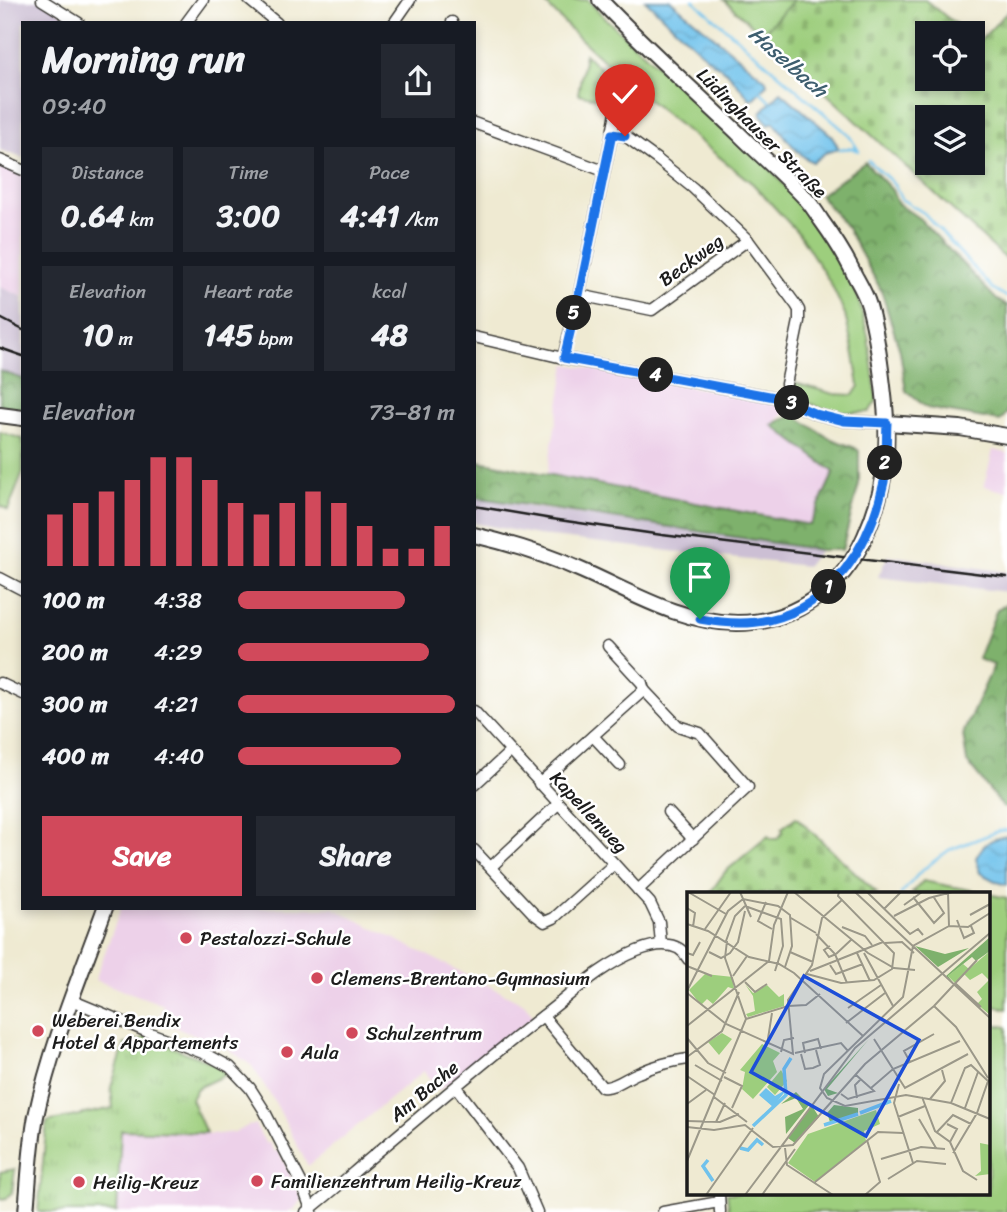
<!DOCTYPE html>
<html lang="en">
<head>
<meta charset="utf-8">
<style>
  :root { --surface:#171b24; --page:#242831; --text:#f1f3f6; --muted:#9ea1a6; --accent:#d1495b }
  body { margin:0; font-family:Sriracha,sans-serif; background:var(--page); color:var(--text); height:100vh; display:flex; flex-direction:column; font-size:26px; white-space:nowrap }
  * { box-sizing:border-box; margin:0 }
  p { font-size:23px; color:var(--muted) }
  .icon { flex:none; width:38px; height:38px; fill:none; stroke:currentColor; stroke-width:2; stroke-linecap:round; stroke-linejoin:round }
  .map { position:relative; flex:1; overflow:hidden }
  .sheet { position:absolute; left:21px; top:21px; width:455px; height:889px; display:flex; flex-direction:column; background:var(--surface); border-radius:0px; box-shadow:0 4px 10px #0003 }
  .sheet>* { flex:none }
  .fabs { position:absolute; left:915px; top:21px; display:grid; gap:14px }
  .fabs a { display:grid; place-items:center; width:70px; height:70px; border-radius:0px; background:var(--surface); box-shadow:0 4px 10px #0003; font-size:35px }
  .pin { position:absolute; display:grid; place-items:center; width:60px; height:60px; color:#fff; margin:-72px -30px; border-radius:50% 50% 50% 0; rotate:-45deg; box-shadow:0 0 7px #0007 }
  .pin .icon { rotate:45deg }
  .km { position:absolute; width:35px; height:35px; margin:-18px; border-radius:50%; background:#222; color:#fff; font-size:19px; line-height:35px; text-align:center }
  .round { display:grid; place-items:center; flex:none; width:74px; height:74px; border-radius:0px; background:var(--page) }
  .overview { display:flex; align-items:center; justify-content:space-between; height:119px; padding:0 21px }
  h1 { font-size:38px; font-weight:800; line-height:52px }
  .metrics { display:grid; grid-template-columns:repeat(3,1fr); gap:10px; height:119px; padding:7px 21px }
  .metrics div { display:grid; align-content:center; border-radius:0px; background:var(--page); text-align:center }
  .metrics b { font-size:30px; font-weight:800 }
  .metrics small { font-size:19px; font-weight:400 }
  .metrics p { font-size:19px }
  .chart { height:196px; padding:14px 21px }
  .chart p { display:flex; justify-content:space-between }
  .chart svg { width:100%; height:126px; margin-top:7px; stroke:var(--accent); stroke-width:6 }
  .action { display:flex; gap:14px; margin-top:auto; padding:14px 21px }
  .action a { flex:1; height:80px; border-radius:0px; background:var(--accent); color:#fff; font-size:28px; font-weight:800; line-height:80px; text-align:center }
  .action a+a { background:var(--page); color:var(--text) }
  ul { padding:0 21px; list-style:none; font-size:23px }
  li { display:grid; grid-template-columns:112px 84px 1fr; align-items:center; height:52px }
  li i { height:18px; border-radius:9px; background:var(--accent) }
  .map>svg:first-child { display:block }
  .built { fill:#edd1e9 }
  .industrial { fill:#ccbfd4 }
  .green { fill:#9dce7d; stroke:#5c754c; stroke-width:2 }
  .forest { fill:url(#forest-crowns); stroke:#4d6644; stroke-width:2 }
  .cemetery { fill:url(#cemetery-stones); stroke:#5c754c; stroke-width:2; fill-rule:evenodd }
  .park { fill:url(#park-tufts); stroke:#5c754c; stroke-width:2 }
  .water { fill:url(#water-waves); stroke:#466f84; stroke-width:2 }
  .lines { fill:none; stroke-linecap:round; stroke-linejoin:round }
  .stream { stroke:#70c2ec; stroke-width:2.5 }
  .street-casing { stroke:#3c3b37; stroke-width:13 }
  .secondary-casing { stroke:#3c3b37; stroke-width:18 }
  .street { stroke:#fff; stroke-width:10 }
  .secondary { stroke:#fff; stroke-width:14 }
  .rail { stroke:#1c1c1c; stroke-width:2.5 }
  .route-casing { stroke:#fff; stroke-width:14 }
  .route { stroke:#1a73e8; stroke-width:9 }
  .poi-dot { fill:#d1495b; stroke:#fff; stroke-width:2.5 }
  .labels { text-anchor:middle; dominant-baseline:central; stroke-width:5; stroke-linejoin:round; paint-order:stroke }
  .street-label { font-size:19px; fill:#1c1c1c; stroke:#fff }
  .poi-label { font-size:19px; fill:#1c1c1c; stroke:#fff; text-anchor:start }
  .water-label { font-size:21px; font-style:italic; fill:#3e5e6f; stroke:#fff }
  .inset-river { fill:none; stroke:#70c2ec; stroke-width:3.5 }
  .inset-road { fill:none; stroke:#9b9889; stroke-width:2 }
  .view { fill:#1d4ed8; fill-opacity:0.15; stroke:#1d4ed8; stroke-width:3.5 }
  .inset-edge { fill:none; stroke:#1c1c1c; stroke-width:3.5 }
</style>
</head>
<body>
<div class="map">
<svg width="1007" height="1212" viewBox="0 0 1007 1212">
  <defs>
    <pattern id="forest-crowns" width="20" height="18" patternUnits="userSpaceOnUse" patternTransform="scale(1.75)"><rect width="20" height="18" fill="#7eb16c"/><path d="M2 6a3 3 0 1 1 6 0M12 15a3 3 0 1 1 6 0" fill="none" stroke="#668f58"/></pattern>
    <pattern id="cemetery-stones" width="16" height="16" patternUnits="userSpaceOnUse" patternTransform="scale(1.75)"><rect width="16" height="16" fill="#9dce7d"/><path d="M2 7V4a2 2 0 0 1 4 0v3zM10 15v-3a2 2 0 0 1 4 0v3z" fill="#87b06b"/></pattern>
    <pattern id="park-tufts" width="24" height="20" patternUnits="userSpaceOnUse" patternTransform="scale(1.75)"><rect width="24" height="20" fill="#9dce7d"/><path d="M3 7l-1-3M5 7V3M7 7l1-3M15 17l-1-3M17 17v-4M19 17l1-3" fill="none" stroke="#87b06b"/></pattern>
    <pattern id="water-waves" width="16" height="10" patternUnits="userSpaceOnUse" patternTransform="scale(1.75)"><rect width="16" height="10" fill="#70c2ec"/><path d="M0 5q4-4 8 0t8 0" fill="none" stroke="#60a6ca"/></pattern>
  </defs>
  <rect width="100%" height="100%" fill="#fff"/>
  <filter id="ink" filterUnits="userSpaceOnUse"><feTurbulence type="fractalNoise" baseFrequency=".0143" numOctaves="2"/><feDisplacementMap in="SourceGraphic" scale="14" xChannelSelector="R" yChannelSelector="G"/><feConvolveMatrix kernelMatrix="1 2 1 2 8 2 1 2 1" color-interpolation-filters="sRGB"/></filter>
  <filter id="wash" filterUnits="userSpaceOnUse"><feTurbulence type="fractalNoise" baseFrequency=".00686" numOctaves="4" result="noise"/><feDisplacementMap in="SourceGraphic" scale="28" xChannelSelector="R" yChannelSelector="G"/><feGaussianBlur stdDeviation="1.57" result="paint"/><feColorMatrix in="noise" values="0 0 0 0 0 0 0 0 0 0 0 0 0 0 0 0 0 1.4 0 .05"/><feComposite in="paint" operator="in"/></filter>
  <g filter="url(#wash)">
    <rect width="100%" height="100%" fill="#efead2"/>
    <!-- built -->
    <g class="built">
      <path d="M 0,166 L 23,175 L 23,297 L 0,287 Z"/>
      <path d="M 566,364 L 780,403 L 789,407 L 772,426 L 834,472 L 811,525 L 547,474 Z"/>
      <path d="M 993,450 L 1007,453 L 1007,492 L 984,486 Z"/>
      <path d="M 121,908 L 333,908 L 525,1004 L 534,1017 L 438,1091 L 424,1071 L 308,1166 L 276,1104 L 252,1066 L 223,1045 L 158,1021 L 164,1005 L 95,980 Z"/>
      <path d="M 255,1124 L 266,1144 L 269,1142 L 274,1152 L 278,1150 L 302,1199 L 294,1209 L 288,1212 L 117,1212 L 121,1130 L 218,1134 L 235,1132 L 250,1125 L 252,1126 Z"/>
    </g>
    <!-- industrial -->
    <g class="industrial">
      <path d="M 0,0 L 41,0 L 78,23 L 23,23 L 23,158 L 0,150 Z"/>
      <path d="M 0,287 L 23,297 L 23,379 L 0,371 Z"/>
      <path d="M 474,497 L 529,507 L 820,550 L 807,566 L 721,557 L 543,536 L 474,523 Z"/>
      <path d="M 888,555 L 1007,572 L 1007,592 L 878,577 Z"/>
    </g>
    <!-- green -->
    <g class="green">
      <path d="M 542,0 L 588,0 L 605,18 L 766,164 L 792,194 L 828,241 L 857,294 L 868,336 L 877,400 L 869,412 C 844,413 832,415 809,403 C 801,399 795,397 790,391 L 790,386 L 795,383 L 834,394 L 853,395 L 859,386 L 854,355 L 845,314 L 831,284 L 800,235 L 753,184 L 636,90 L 572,31 Z"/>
      <path d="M 724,0 L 794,0 L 762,34 Z"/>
      <path d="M 0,432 L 23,439 L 23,472 L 8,510 L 0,505 Z"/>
      <path d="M 923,881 L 986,893 L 912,893 Z"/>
      <path d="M 988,894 L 1007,898 L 1007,1009 L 988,1005 Z"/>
      <path d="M 988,1023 L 1007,1027 L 1007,1212 L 729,1212 L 727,1193 L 988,1193 Z"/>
      <path d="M 15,1169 L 12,1193 L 7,1198 L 0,1199 L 0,1172 Z"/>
    </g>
    <!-- forest -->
    <g class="forest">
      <path d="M 865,162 L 892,190 L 897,203 L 920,219 L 997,300 L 1007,305 L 1007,413 L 1000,421 L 927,408 L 906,391 L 900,351 L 881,290 L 847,228 L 820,195 Z"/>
      <path d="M 0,371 L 23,379 L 23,418 L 21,418 L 19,409 L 0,406 Z"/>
      <path d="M 793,414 L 829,438 L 855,448 L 859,451 L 859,484 L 842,550 L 820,550 L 474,497 L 474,460 L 810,525 L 834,472 L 772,425 Z"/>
      <path d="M 1007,604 L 1007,808 L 1004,808 L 967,762 L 963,734 L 994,665 L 978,659 L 997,609 Z"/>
    </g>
    <!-- cemetery -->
    <g class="cemetery">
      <path d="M 794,0 L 925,0 L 967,33 L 928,33 L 928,79 L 973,79 L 973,38 L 979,42 L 1007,12 L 1007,260 L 762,34 ZM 973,117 L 973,163 L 928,163 L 928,117 Z"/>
      <path d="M 796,817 L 877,893 L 710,893 L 725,872 L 768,836 L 772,839 L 777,839 L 783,832 L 782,828 Z"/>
    </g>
    <!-- park -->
    <g class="park">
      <path d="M 585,54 L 617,84 L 614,102 L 578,94 Z"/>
      <path d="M 144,1036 L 215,1064 L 227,1074 L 197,1088 L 191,1099 L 206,1133 L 121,1130 L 117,1212 L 38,1212 L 47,1122 L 113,1108 L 111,1087 L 125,1044 L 134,1047 L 137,1040 L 141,1041 Z"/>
    </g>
    <!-- water -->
    <g class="water">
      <path d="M 645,0 L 670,0 L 766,80 L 767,84 L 754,98 L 750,99 L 727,72 L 712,62 Z"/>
      <path d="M 781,92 L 831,135 L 839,149 L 825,153 L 813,162 C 796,155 785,135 774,122 L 769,124 L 761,115 L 762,111 Z"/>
      <path d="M 1007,836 L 1007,885 L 997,882 L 980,873 L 976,858 C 983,844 991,838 1007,836 Z"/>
    </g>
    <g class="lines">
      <!-- stream -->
      <g class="stream">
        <path d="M 693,0 L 848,134 L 859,151"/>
        <path d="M 760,91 L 770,101"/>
        <path d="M 839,149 L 853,148 L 856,150"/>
        <path d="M 868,160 L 895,185 L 901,199 L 924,213 L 992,288 L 1007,297"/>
        <path d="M 901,894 L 921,871 L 949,850 L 999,831 L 1007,830"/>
      </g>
    </g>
  </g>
  <g filter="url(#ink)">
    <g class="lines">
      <defs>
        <g id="street">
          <path d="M 42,0 L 79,23"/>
          <path d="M 249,0 L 277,23"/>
          <path d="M 452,22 L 452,23"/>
          <path d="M 186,23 L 203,0"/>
          <path d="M 394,23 L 410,0"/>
          <path d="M 474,123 L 604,171"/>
          <path d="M 612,134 L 619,95"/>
          <path d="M 0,160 L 23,170"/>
          <path d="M 579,295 L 652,310 L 748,240"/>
          <path d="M 474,337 L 563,358 L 780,398 L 816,414 L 844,421 L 887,423"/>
          <path d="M 563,358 L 579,295 L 612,134 L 625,136 L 658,160 L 693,188 L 748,240 L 796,305 L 799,310 L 799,321 L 786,384"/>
          <path d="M 0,578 L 23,590"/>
          <path d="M 608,646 L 642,683 L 644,690"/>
          <path d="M 0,683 L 23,694"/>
          <path d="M 474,711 L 650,903 L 659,922 L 661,944"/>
          <path d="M 593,736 L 620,765"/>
          <path d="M 539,784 L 644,690 L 678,726 L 700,733 L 748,787 L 638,890"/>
          <path d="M 474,785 L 510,752"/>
          <path d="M 668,812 L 693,839"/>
          <path d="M 474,850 L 534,914 L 545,922 L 554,918 L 614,864"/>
          <path d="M 491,867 L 558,804"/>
          <path d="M 71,1000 L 150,1033 L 208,1055 L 230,1067 L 250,1088 L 264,1110 L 301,1182 L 312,1212"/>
          <path d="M 543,1016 L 602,1087 C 614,1089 627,1077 638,1073 C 654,1066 672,1061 688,1059"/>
          <path d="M 456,1087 L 518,1168 L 537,1212"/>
          <path d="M 719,1193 L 720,1212"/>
          <path d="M 306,1212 C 327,1196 347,1178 367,1161 C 426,1112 484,1061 544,1015 C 574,992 602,965 637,951 C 655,944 678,939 688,959"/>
          <path d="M 663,1212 L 719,1202"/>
        </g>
        <g id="secondary">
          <path d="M 0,415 L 23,418"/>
          <path d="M 887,423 L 960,428 L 1007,436"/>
          <path d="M 474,535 C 512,544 548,555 583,571 C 633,593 681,623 737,623 C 794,623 843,588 865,536 C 888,484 890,442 883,386 C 880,360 876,331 869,306 C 866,295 860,285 855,276 C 846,256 834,238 821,220 C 816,212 811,204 805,198 C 784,175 760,155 738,133 C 692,89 644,46 600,0"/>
          <path d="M 26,1212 C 29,1180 30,1148 36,1116 C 51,1045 80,977 105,908"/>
        </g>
      </defs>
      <!-- street casing -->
      <use href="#street" class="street-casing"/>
      <!-- secondary casing -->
      <use href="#secondary" class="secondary-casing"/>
      <!-- street -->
      <use href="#street" class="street"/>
      <!-- secondary -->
      <use href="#secondary" class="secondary"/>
      <!-- rail -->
      <g class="rail">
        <path d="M 0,318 L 23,330"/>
        <path d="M 0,348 L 23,356"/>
        <path d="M 474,506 L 552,519 L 662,535 L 1007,577"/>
      </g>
    </g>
  </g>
  <g class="lines" filter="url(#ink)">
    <defs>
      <path id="route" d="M 625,136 L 612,134 L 579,295 L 564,358 L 780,398 L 816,414 L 844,421 L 887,423 C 886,442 887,463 884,482 C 871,543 834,605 769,620 C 747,625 722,623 700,619"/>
    </defs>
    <!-- route casing -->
    <use href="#route" class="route-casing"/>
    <!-- route -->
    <use href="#route" class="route"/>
  </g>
  <!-- markers -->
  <g class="poi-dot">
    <circle cx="186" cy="938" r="7"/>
    <circle cx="317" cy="978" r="7"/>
    <circle cx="38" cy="1031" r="7"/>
    <circle cx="352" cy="1033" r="7"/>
    <circle cx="287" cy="1052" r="7"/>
    <circle cx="257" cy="1181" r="7"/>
    <circle cx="79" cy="1182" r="7"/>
  </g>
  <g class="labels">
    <!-- street labels -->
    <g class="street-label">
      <text transform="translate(762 133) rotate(45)">Lüdinghauser Straße</text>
      <text transform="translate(691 260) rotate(-36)">Beckweg</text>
      <text transform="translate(589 812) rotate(47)">Kapellenweg</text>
      <text transform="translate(424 1091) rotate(-40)">Am Bache</text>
    </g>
    <!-- poi labels -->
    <g class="poi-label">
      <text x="200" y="938">Pestalozzi-Schule</text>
      <text x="331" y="978">Clemens-Brentano-Gymnasium</text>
      <text x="52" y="1020">Weberei Bendix<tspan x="52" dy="22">Hotel &amp; Appartements</tspan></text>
      <text x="366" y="1033">Schulzentrum</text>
      <text x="301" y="1052">Aula</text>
      <text x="271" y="1181">Familienzentrum Heilig-Kreuz</text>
      <text x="93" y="1182">Heilig-Kreuz</text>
    </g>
    <!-- water labels -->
    <g class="water-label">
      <text transform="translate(788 62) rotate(41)">Haselbach</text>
    </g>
  </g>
  <!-- overview -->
  <g transform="translate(687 892)">
    <rect width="303" height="303" fill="#efead2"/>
    <path d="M 303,59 L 303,123 L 290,112 L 295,107 L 290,100 L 302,88 L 295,81 L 283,88 L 277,82 L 268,91 L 274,97 L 261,84 L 276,72 L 282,77 ZM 75,152 L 93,161 L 86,169 L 90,180 L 66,207 L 55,197 L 58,180 L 53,178 ZM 94,178 L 100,189 L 88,203 L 80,195 ZM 293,251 L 303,253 L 303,282 L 288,284 L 294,279 Z" fill="#9dce7d"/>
    <path d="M 303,45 L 303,59 L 289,69 L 285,65 L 261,84 L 267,92 L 259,84 ZM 228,54 L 258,62 L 282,56 L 251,75 ZM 182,147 L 140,197 L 151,201 L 141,204 L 137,197 ZM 109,200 L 122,213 L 99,242 L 98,225 L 116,217 L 109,206 L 94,212 ZM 147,213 L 171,216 L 171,221 L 143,230 L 140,221 ZM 125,214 L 132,225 L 108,251 L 101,246 Z" fill="#7eb16c"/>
    <path d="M 35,141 L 45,147 L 32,163 L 21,150 ZM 189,218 L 193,232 L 177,239 L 179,249 L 128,290 L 101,271 L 121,242 Z" fill="#9dce7d"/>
    <path d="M 18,82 L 46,85 L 47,97 L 41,95 L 26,112 L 20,107 L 14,113 L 2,98 ZM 58,92 L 66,101 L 80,93 L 92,105 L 97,102 L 97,114 L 61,125 L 59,122 L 68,119 L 66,104 Z" fill="#9dce7d"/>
    <path d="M 79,196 L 88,204 L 100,197 L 86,215 L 72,203 Z" fill="#70c2ec"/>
    <path class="inset-river" d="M 173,221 L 204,209M 137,233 L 171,222M 66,234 L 99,203 L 97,177 L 104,166M 53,256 L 61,258 L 70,248 L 76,253M 21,268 L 16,274 L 26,289"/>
    <path class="inset-road" d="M 1,0 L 39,22M 53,0 L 64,25M 107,0 L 181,61 L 207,76 L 228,78M 168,0 L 303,126M 180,0 L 223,42 L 231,37 L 236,43M 261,0 L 262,34 L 226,54 L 216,105 L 137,182 L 133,196 L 140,206 L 158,214 L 219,203 L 264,211 L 303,227M 226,5 L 247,31 L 257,21 L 246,4M 79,10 L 71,29 L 85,37M 217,13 L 235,0M 58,14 L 94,27 L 96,54 L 88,79M 0,16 L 8,21 L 6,35M 197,17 L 214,0M 283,23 L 303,12M 207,24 L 242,6 L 265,0M 104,26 L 129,41M 270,28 L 277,46 L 287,41 L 284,34M 0,32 L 21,39 L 62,65 L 92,72 L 107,81 L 176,144M 262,34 L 281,35 L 303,21M 155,35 L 178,44 L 185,53M 18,37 L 44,0M 129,42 L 148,62 L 160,91M 39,49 L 48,24 L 58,14M 198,51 L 215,50 L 227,61M 143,54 L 137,58 L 142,65 L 149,62M 22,60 L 34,66 L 43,61 L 51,50 L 58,19M 103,60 L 126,70M 0,61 L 6,63 L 13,50M 170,61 L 183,89M 177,61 L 206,114M 149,62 L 165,47M 143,73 L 149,82 L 176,72M 0,74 L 25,84M 123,79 L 196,50M 120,82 L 154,91 L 187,88 L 205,77 L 207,61 L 151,4 L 152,0M 46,84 L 60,64M 58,90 L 68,100 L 80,92M 268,91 L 294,115M 0,99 L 41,19 L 56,7 L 91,14 L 103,23 L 105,54 L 98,75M 0,101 L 39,132 L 106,162 L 101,108 L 125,73 L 135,26 L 155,8M 101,114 L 119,113 L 133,102M 247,114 L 269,135 L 301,186M 161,116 L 194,93M 59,127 L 101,114M 159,131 L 198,101M 0,134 L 82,69 L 87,33 L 101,0M 0,146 L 21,171 L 39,181M 187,147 L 218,196 L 281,162M 80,153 L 85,121M 94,160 L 97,148 L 107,146M 108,161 L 154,151 L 161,159M 118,161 L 116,151 L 131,147 L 134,157M 114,162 L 118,177 L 126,176 L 133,173 L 129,158M 0,165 L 35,139 L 52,100M 223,170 L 217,159 L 247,142M 8,173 L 35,189M 0,184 L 28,203M 37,185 L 55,194 L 45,216M 212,192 L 207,211 L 226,271M 184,196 L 206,177 L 273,149M 154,202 L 161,207 L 187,199 L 169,183M 27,205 L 60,230M 235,205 L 248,239 L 263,250 L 276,279 L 290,288M 170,206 L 168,193 L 174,187M 243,207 L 258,189 L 255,178M 264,211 L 278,176 L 284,173 L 301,189 L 290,221 L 266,261M 0,212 L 19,198M 278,216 L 291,180M 211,225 L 238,214M 232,227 L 249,256M 0,229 L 33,230 L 52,222M 29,230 L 38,211M 260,232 L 270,237 L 263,250M 0,235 L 27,238 L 58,233 L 86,255 L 106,253 L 178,172 L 247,114 L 290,68M 249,241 L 266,223 L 284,232M 98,256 L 100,273 L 146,303M 194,267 L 234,255 L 258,257M 0,269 L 59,127 L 38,66 L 40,49M 201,287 L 230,269 L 259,272M 128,290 L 191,240 L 216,241M 19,303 L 66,236M 58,303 L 168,156 L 303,41M 75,303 L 108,257M 178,303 L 193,290 L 180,248"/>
    <path class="view" d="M 117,84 L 232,148 L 179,244 L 64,180 Z"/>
    <rect width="303" height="303" class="inset-edge"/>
  </g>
</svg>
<div class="fabs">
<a><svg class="icon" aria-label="locate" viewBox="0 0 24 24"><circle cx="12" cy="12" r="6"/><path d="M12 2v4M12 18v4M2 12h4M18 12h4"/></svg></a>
<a><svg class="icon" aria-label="layers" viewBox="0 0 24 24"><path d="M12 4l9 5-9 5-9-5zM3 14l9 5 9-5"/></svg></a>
</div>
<div class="pin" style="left:700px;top:619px;background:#1e9e55"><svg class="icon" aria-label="arrive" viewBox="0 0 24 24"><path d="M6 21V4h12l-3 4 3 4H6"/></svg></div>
<div class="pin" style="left:625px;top:136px;background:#d93025"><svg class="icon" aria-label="check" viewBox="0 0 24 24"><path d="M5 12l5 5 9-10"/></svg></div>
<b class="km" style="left:829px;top:587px">1</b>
<b class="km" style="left:885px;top:463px">2</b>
<b class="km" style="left:792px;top:403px">3</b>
<b class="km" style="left:656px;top:375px">4</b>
<b class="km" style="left:574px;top:313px">5</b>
<section class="sheet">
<div class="overview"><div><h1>Morning run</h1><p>09:40</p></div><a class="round"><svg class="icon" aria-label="share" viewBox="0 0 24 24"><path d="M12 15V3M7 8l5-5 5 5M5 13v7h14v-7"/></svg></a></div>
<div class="metrics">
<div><p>Distance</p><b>0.64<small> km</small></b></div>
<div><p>Time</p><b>3:00</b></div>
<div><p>Pace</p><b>4:41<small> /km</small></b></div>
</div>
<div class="metrics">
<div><p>Elevation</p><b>10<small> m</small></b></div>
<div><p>Heart rate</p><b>145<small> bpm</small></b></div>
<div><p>kcal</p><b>48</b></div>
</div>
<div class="chart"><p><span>Elevation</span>73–81 m</p>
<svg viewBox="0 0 160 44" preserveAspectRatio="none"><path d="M5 44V26M15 44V22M25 44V18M35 44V14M45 44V6M55 44V6M65 44V14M75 44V22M85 44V26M95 44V22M105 44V18M115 44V22M125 44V30M135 44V38M145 44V38M155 44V30"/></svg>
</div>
<ul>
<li><b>100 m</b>4:38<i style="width:77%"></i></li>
<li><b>200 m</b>4:29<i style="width:88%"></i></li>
<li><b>300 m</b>4:21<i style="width:100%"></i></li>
<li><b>400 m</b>4:40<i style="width:75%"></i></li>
</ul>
<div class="action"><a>Save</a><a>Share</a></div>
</section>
</div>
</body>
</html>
